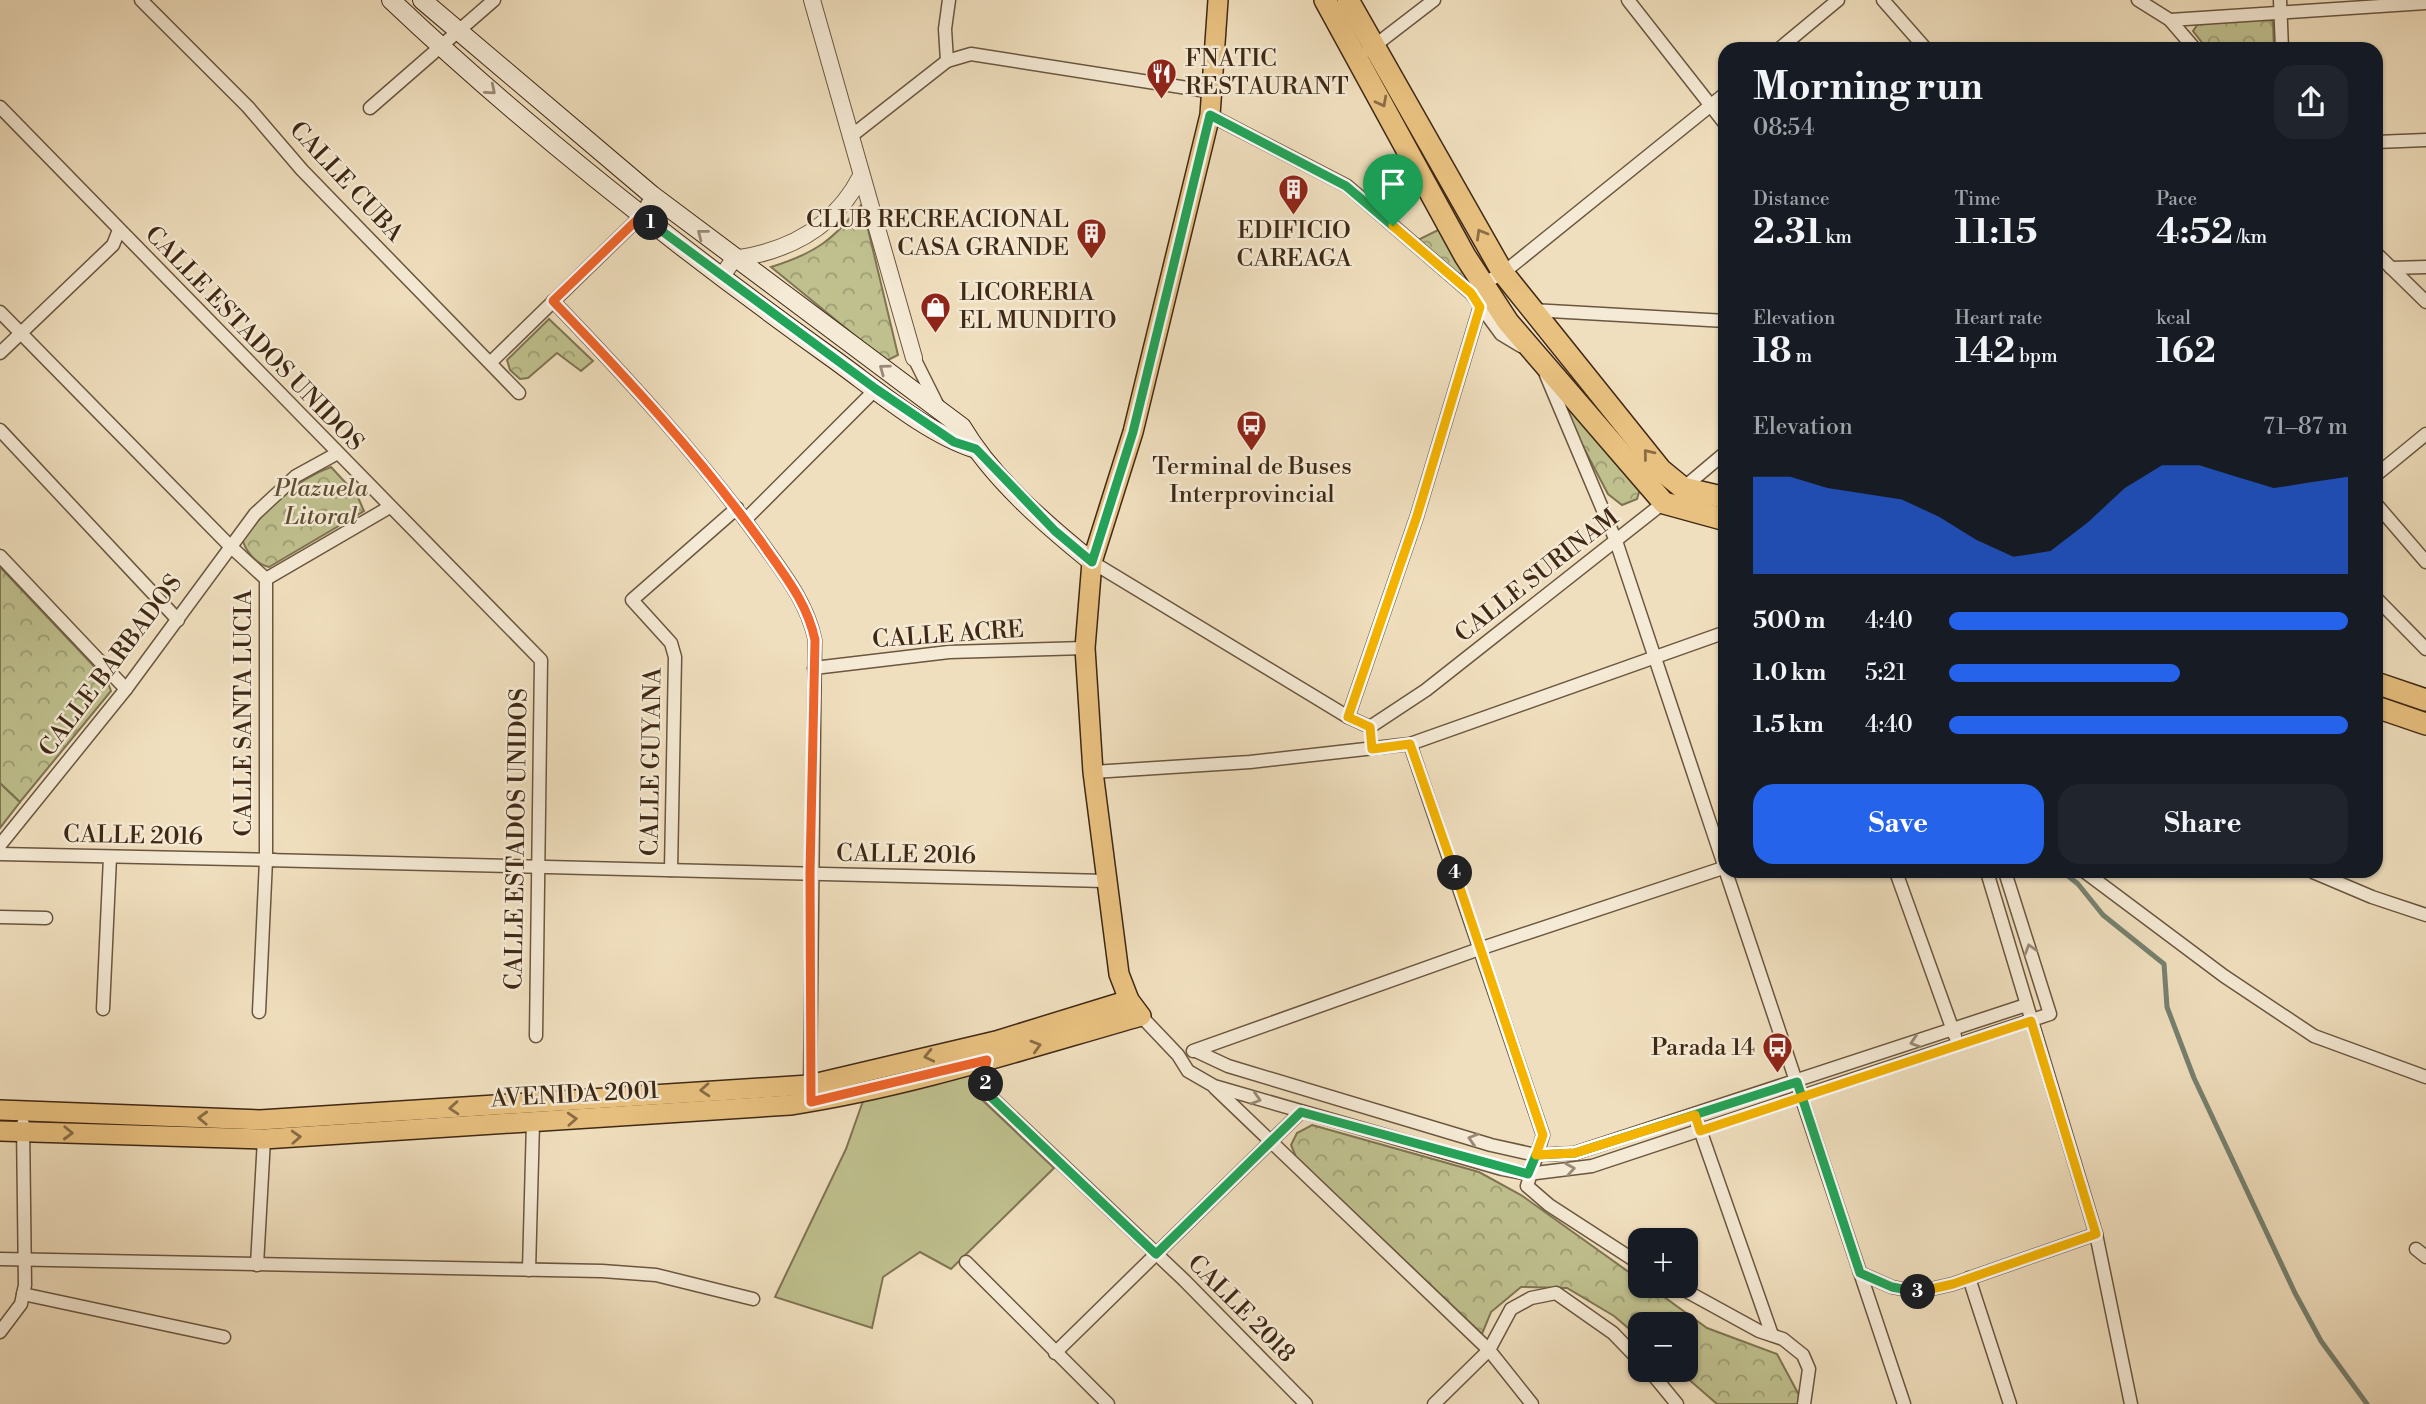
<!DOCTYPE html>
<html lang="en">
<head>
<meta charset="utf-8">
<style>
  :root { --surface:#171b24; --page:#20242c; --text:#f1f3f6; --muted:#9ea1a6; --accent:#2563eb }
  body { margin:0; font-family:"Libre Bodoni",serif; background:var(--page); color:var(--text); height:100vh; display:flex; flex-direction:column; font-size:26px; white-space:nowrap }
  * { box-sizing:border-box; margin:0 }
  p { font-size:23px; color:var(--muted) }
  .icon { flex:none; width:38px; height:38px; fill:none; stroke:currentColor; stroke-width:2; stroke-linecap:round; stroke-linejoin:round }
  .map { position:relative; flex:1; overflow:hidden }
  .drawer { position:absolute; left:1718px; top:42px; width:665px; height:836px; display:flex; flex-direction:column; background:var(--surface); border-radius:21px; box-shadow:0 2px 5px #0004 }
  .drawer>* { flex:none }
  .tools { position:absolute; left:1628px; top:1228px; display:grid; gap:14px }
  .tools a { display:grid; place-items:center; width:70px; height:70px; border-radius:14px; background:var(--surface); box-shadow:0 2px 5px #0004; font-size:35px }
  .pin { position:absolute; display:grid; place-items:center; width:60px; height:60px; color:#fff; margin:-72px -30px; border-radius:50% 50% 50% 0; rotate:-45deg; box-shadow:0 0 7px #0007 }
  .pin .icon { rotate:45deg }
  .km { position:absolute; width:35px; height:35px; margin:-18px; border-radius:50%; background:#222; color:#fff; font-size:19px; line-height:35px; text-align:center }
  .round { display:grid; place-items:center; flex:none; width:74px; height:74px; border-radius:21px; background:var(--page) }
  .summary { display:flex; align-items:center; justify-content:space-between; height:119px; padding:0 35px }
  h1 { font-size:38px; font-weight:700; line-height:52px }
  .stats { display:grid; grid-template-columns:repeat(3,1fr); gap:10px; height:119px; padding:7px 35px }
  .stats div { display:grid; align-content:center }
  .stats b { font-size:35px; font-weight:700 }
  .stats small { font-size:19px; font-weight:400 }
  .stats p { font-size:19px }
  .chart { height:196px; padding:14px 35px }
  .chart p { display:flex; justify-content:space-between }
  .chart svg { width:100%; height:126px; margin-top:7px; fill:var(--accent); opacity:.7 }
  .cta { display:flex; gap:14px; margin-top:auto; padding:14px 35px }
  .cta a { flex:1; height:80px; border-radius:21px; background:var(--accent); color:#fff; font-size:28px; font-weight:700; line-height:80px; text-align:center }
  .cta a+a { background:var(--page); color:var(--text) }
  ul { padding:0 35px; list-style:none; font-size:23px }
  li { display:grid; grid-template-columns:112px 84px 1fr; align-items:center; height:52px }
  li i { height:18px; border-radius:9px; background:var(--accent) }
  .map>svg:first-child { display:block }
  .grass { fill:#bfc08e; stroke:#7f7452; stroke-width:2 }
  .park { fill:url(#park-crowns); stroke:#7f7452; stroke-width:2 }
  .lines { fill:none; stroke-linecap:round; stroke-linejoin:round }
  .stream { stroke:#768170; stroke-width:5 }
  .minor-casing { stroke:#6b563f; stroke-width:15 }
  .tertiary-casing { stroke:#6b563f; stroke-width:18 }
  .secondary-casing { stroke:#3f2815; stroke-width:20 }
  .primary-casing { stroke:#3f2815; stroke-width:22 }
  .trunk-casing { stroke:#3f2815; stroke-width:24 }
  .minor { stroke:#f5ead5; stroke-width:12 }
  .tertiary { stroke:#f5ead5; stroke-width:16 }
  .secondary { stroke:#f5ead5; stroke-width:18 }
  .primary { stroke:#e8c07f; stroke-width:19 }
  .trunk { stroke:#e8c07f; stroke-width:21 }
  .oneway { stroke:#9a8975 }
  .oneway2 { stroke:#8b6c45 }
  .split-1-casing { stroke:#fff; stroke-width:14 }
  .split-2-casing { stroke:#fff; stroke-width:14 }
  .split-3-casing { stroke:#fff; stroke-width:14 }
  .split-4-casing { stroke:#fff; stroke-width:14 }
  .split-5-casing { stroke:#fff; stroke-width:14 }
  .split-1 { stroke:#22a559; stroke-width:9 }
  .split-2 { stroke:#f0652b; stroke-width:9 }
  .split-3 { stroke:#22a559; stroke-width:9 }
  .split-4 { stroke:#f5b400; stroke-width:9 }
  .split-5 { stroke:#f5b400; stroke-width:9 }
  .labels { text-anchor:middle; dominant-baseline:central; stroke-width:5; stroke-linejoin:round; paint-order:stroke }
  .poi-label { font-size:24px; fill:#3f2815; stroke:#f5ead5; text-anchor:start }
  .street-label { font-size:24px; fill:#3f2815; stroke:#f5ead5 }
  .park-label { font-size:24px; font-style:italic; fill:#5f4e33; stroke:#f5ead5 }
</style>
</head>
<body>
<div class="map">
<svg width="2426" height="1404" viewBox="0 0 2426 1404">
  <defs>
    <pattern id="park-crowns" width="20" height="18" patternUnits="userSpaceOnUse" patternTransform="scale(1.75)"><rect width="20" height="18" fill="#bfc08e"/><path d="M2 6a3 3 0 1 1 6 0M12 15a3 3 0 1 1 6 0" fill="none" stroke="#9d9c73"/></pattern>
  </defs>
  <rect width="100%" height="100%" fill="#f0dfbe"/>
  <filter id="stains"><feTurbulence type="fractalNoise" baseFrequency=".00286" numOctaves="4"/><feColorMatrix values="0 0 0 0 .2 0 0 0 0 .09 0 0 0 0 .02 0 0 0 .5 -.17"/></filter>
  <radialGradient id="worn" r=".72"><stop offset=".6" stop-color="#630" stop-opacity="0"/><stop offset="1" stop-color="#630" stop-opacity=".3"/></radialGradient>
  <!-- grass -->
  <g class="grass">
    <path d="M 0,783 L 20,802 L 0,828 Z"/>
    <path d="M 969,1074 L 981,1099 L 1054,1168 L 951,1269 L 920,1252 L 883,1277 L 872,1328 L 775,1297 L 846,1149 L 863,1101 Z"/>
  </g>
  <!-- park -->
  <g class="park">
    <path d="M 2268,18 L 2273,22 L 2274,49 L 2207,49 L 2193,31 L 2198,24 Z"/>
    <path d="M 862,204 L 898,355 L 886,361 L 771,267 C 816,253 833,240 862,204 Z"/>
    <path d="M 1444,227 L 1483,295 L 1416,241 Z"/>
    <path d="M 549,319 L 593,361 L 581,371 L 557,353 L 528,378 L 520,379 L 510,370 L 507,360 Z"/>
    <path d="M 1563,393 L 1640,489 L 1637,499 L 1622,505 L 1608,494 L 1556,395 Z"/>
    <path d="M 331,467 L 357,495 L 364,511 L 269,567 C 256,564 245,551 242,538 C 268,509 294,480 331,467 Z"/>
    <path d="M 0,567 L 107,680 L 111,691 L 20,802 L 0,783 Z"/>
    <path d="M 1312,1125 L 1479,1172 L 1521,1195 L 1640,1280 L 1640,1286 L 1649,1286 L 1707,1328 L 1777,1354 L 1799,1395 L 1798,1404 L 1717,1404 L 1678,1370 L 1685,1370 L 1685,1325 L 1640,1325 L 1640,1338 L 1614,1316 L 1567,1288 L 1521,1287 L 1491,1312 L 1482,1334 L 1296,1157 L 1291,1145 L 1297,1133 Z"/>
  </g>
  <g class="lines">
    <!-- stream -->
    <path class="stream" d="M 2063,872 L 2078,884 L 2103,915 L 2164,964 L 2167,1007 L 2194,1078 L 2295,1293 L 2321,1341 L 2367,1404"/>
    <defs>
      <g id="minor">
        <path d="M 141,0 L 248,107 L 302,170 L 519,393"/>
        <path d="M 1628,0 L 1726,125"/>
        <path d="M 1883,0 L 1926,49"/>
        <path d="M 2138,0 L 2170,20 L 2195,49"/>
        <path d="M 2280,0 L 2282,49"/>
        <path d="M 2170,20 L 2426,3"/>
        <path d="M 1779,49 L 1838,0"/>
        <path d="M 1369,50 L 1434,0"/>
        <path d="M 947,61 L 945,29 L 949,0"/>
        <path d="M 0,107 L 541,660 L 536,1036"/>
        <path d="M 370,108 L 494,0"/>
        <path d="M 1210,115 L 1347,186 L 1471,293 L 1501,334 L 1521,346"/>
        <path d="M 850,137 L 947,61 L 971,54 L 1213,92"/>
        <path d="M 2376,142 L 2426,140"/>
        <path d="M 2376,253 L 2426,302"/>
        <path d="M 2391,268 L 2426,267"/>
        <path d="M 1482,284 L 1503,273 L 1726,93"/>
        <path d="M 553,301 C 627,378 700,457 762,543 C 784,574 807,602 815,640 L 810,1089"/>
        <path d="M 1532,310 L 1726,321"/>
        <path d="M 0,312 L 229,545 L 266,579 L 266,860 L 259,1012"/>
        <path d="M 0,353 L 113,245 L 119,230"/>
        <path d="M 914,358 L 938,406"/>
        <path d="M 491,362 L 641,216 L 652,195"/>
        <path d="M 1546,375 L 1616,541 L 1726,871"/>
        <path d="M 0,430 L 178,620"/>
        <path d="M 2376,475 L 2426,434"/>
        <path d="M 1682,489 L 1726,452"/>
        <path d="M 2376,504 L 2426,562"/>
        <path d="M 745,520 L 876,389"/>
        <path d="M 0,556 L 126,689"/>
        <path d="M 1092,562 L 1348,717 L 1370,727"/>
        <path d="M 266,579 L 388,508"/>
        <path d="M 2376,598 L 2426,649"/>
        <path d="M 814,668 L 949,652 L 1085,648"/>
        <path d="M 1348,717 L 1417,516 L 1480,307"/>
        <path d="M 1370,727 L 1426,690 L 1667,500"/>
        <path d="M 1410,744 L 1543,1135 L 1527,1186 L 1549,1205 L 1640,1264"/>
        <path d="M 1093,772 L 1250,762 L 1410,744 L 1726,632"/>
        <path d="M 0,845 L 126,689 L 255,514 L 296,476 L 336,454"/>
        <path d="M 0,854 L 274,860"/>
        <path d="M 266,860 L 1105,881"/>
        <path d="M 671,870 L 675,657 L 671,643 L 632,600 L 737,508"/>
        <path d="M 1726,872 L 1904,1404"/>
        <path d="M 1896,872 L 1955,1036"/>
        <path d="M 1987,872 L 2096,1234 L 2131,1404"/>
        <path d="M 2085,872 L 2224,976 L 2314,1036 L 2426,1077"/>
        <path d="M 2313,872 L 2372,897 L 2426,915"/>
        <path d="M 0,917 L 46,918"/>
        <path d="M 103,1009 L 110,857"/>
        <path d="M 1141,1016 L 1178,1055 L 1188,1071 L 1214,1086 L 1502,1169 L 1528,1174 L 1592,1166 L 2050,1014 L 2005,872"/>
        <path d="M 1193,1051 L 1482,948 L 1726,867"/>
        <path d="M 1196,1051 L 1228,1066 L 1491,1145 L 1536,1155 L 1575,1153 L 2026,1005"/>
        <path d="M 989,1057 L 983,1077 L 991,1097 L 1184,1280 L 1306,1404"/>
        <path d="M 1215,1088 L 1489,1350 L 1532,1404"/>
        <path d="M 1698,1124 L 1772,1335"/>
        <path d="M 2416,1249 L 2426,1257"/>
        <path d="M 0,1259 L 602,1271 L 656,1275 L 753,1299"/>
        <path d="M 966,1262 L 1108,1404"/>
        <path d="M 257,1265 L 264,1139"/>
        <path d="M 529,1270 L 533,1122"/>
        <path d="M 1860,1273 L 1892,1287 L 1918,1292 L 1953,1284 L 2096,1234"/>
        <path d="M 1969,1278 L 2010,1404"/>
        <path d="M 1677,1286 L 1759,1331 L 1783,1339 L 1803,1355 L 1809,1369 L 1804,1404"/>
        <path d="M 23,1294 L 224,1337"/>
        <path d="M 0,1332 L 21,1304 L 25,1285 L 23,1124"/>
        <path d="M 1055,1353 L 1301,1112"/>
        <path d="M 1649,1370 L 1677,1404"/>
        <path d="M 1434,1404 L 1489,1350 L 1511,1309 L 1531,1298 L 1556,1293 L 1613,1333 L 1640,1361"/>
      </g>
      <g id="tertiary">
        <path d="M 812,0 L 914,358"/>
        <path d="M 722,276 L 734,259 C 790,251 835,227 861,176"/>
      </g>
      <g id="secondary">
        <path d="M 391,0 C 527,129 676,246 828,355 C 872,386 925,433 976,449"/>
        <path d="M 422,0 L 652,195 L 962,427 C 993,479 1045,524 1092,562"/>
      </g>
      <g id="primary">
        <path d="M 0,1110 L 260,1120 L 809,1085 L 996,1041 L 1129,1000"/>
        <path d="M 0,1131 L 264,1139 L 790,1105 C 909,1087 1025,1049 1141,1016 L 1129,1000 L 1119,974 L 1093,772 L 1085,648 L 1092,562 L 1133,432 L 1210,115 L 1218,0"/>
      </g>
      <g id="trunk">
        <path d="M 1325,0 L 1465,256 L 1508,322 L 1664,503 L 1726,520"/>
        <path d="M 1348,0 L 1503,273 L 1661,470 L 1683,488 L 1726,498"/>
        <path d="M 2376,683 L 2426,700"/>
        <path d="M 2376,707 L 2426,724"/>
      </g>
    </defs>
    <!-- minor casing -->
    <use href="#minor" class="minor-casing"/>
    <!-- tertiary casing -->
    <use href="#tertiary" class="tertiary-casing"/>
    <!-- secondary casing -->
    <use href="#secondary" class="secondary-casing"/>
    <!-- primary casing -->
    <use href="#primary" class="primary-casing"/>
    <!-- trunk casing -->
    <use href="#trunk" class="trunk-casing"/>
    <!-- minor -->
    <use href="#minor" class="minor"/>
    <!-- tertiary -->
    <use href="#tertiary" class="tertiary"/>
    <!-- secondary -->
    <use href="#secondary" class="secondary"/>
    <!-- primary -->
    <use href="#primary" class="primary"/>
    <!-- trunk -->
    <use href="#trunk" class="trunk"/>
  </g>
  <!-- one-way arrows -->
  <defs><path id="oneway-chevron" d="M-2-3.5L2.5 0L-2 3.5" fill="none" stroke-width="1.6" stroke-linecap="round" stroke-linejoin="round" transform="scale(1.75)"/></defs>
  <g class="oneway">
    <use href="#oneway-chevron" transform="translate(491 90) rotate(40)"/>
    <use href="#oneway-chevron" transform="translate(702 234) rotate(-142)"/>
    <use href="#oneway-chevron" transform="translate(884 369) rotate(-144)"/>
    <use href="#oneway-chevron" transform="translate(2030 949) rotate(-107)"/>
    <use href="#oneway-chevron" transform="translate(1915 1042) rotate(162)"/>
    <use href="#oneway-chevron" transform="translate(1256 1099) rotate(17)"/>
    <use href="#oneway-chevron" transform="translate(1473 1139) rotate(-163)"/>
    <use href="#oneway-chevron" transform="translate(1570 1169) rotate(-9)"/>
  </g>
  <g class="oneway2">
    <use href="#oneway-chevron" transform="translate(1382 102) rotate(62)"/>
    <use href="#oneway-chevron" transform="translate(1481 234) rotate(-120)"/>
    <use href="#oneway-chevron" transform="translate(1648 454) rotate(-129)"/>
    <use href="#oneway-chevron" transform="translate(1036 1046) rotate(-16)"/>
    <use href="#oneway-chevron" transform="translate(929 1056) rotate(167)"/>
    <use href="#oneway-chevron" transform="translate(705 1090) rotate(176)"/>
    <use href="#oneway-chevron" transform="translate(454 1108) rotate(176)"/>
    <use href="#oneway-chevron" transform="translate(203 1118) rotate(-178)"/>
    <use href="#oneway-chevron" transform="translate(572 1119) rotate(-3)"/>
    <use href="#oneway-chevron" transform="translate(68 1133) rotate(2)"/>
    <use href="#oneway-chevron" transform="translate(296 1137) rotate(-3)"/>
  </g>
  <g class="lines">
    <defs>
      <path id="split-1" d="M 651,223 L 876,389 L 954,442 L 976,449 L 1055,531 L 1092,562 L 1133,432 L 1210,115 L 1346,186 L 1393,226"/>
      <path id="split-2" d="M 651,223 L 641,216 L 553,301 C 627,378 700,457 762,543 C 784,575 807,602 815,640 L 810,873 L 811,1102 L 987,1060 L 983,1077 L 986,1084"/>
      <path id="split-3" d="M 986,1084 L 991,1097 L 1156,1254 L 1301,1112 L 1528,1174 L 1536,1155 L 1575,1153 L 1797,1082 L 1860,1273 L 1892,1287 L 1918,1292"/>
      <path id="split-4" d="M 1455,873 L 1543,1135 L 1536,1155 L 1575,1153 L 1695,1115 L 1700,1131 L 2031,1021 L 2096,1234 L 1953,1284 L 1918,1292"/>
      <path id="split-5" d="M 1393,226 L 1471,293 L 1480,307 L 1417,516 L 1348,717 L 1370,727 L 1372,749 L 1410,744 L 1455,873"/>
    </defs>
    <!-- split-1 casing -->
    <use href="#split-1" class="split-1-casing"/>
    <!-- split-2 casing -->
    <use href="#split-2" class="split-2-casing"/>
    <!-- split-3 casing -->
    <use href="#split-3" class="split-3-casing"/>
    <!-- split-4 casing -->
    <use href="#split-4" class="split-4-casing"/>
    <!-- split-5 casing -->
    <use href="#split-5" class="split-5-casing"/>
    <!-- split-1 -->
    <use href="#split-1" class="split-1"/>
    <!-- split-2 -->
    <use href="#split-2" class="split-2"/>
    <!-- split-3 -->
    <use href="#split-3" class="split-3"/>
    <!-- split-4 -->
    <use href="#split-4" class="split-4"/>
    <!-- split-5 -->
    <use href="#split-5" class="split-5"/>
  </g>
  <!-- icons -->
  <defs>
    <symbol id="restaurant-pin" viewBox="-11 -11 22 30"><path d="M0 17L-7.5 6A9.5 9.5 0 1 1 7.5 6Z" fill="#8f2418" stroke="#f5ead5"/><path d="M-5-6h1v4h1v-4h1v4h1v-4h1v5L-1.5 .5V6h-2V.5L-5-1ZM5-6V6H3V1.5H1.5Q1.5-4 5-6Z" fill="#fff"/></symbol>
    <symbol id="building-pin" viewBox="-11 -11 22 30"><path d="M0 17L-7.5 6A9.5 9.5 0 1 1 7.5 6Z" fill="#8f2418" stroke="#f5ead5"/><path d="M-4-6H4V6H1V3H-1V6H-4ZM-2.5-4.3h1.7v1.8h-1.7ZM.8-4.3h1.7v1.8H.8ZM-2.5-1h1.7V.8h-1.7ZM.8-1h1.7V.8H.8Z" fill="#fff"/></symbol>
    <symbol id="shop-pin" viewBox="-11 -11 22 30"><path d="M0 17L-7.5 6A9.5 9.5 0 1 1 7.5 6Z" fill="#8f2418" stroke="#f5ead5"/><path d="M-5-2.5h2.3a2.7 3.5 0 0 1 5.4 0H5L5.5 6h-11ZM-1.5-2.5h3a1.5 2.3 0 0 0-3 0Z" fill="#fff"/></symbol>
    <symbol id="bus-pin" viewBox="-11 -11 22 30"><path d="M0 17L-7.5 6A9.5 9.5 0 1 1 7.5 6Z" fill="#8f2418" stroke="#f5ead5"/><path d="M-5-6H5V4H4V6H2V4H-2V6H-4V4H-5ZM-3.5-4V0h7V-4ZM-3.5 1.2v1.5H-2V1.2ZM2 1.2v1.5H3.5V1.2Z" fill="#fff"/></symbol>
  </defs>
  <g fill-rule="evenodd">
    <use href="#restaurant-pin" x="1144" y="56" width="35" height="47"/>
    <use href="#building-pin" x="1276" y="172" width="35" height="47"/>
    <use href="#building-pin" x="1074" y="216" width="35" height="47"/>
    <use href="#shop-pin" x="918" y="290" width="35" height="47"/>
    <use href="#bus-pin" x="1234" y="408" width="35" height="47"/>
    <use href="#bus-pin" x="1760" y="1030" width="35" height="47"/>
  </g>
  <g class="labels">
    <!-- poi labels -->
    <g class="poi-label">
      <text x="1185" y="59">FNATIC<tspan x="1185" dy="28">RESTAURANT</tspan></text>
      <text x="1069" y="220" text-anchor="end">CLUB RECREACIONAL<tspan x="1069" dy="28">CASA GRANDE</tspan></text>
      <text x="1294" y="231" text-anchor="middle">EDIFICIO<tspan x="1294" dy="28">CAREAGA</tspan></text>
      <text x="959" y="293">LICORERIA<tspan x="959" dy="28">EL MUNDITO</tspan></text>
      <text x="1252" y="467" text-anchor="middle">Terminal de Buses<tspan x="1252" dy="28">Interprovincial</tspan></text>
      <text x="1755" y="1048" text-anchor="end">Parada 14</text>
    </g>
    <!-- street labels -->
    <g class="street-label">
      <text transform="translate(346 182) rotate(47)">CALLE CUBA</text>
      <text transform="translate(254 339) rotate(46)">CALLE ESTADOS UNIDOS</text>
      <text transform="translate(1537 576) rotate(-38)">CALLE SURINAM</text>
      <text transform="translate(948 635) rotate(-4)">CALLE ACRE</text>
      <text transform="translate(111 666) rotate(-53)">CALLE BARBADOS</text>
      <text transform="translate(244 713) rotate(-90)">CALLE SANTA LUCIA</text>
      <text transform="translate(652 762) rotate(-89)">CALLE GUYANA</text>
      <text transform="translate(133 836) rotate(1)">CALLE 2016</text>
      <text transform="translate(517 839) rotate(-89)">CALLE ESTADOS UNIDOS</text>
      <text transform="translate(906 855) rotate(1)">CALLE 2016</text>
      <text transform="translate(575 1095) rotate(-3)">AVENIDA 2001</text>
      <text transform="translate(1241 1309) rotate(45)">CALLE 2018</text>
    </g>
    <!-- park labels -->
    <g class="park-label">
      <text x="321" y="489">Plazuela<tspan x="321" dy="28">Litoral</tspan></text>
    </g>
  </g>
  <rect width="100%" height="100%" filter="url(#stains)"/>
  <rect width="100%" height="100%" fill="url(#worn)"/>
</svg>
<div class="tools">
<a>+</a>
<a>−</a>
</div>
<div class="pin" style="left:1393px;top:226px;background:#1e9e55"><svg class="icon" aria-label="arrive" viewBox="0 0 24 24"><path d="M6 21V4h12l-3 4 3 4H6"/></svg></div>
<b class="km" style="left:651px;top:223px">1</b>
<b class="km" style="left:986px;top:1084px">2</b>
<b class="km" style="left:1918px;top:1292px">3</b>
<b class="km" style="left:1455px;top:873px">4</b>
<section class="drawer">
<div class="summary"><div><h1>Morning run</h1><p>08:54</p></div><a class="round"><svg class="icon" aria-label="share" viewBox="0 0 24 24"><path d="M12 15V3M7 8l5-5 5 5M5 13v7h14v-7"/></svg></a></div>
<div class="stats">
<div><p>Distance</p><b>2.31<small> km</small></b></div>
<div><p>Time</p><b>11:15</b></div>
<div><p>Pace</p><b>4:52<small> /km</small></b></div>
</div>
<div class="stats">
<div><p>Elevation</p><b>18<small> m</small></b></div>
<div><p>Heart rate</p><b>142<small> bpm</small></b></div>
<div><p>kcal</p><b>162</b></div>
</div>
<div class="chart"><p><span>Elevation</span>71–87 m</p>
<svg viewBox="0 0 160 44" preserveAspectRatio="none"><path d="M0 44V10L10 10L20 14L30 16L40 18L50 24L60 32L70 38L80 36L90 26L100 14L110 6L120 6L130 10L140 14L150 12L160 10V44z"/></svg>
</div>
<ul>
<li><b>500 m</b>4:40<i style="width:100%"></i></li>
<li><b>1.0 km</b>5:21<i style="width:58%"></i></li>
<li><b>1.5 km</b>4:40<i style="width:100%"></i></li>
</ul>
<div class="cta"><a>Save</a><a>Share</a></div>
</section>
</div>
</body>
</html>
